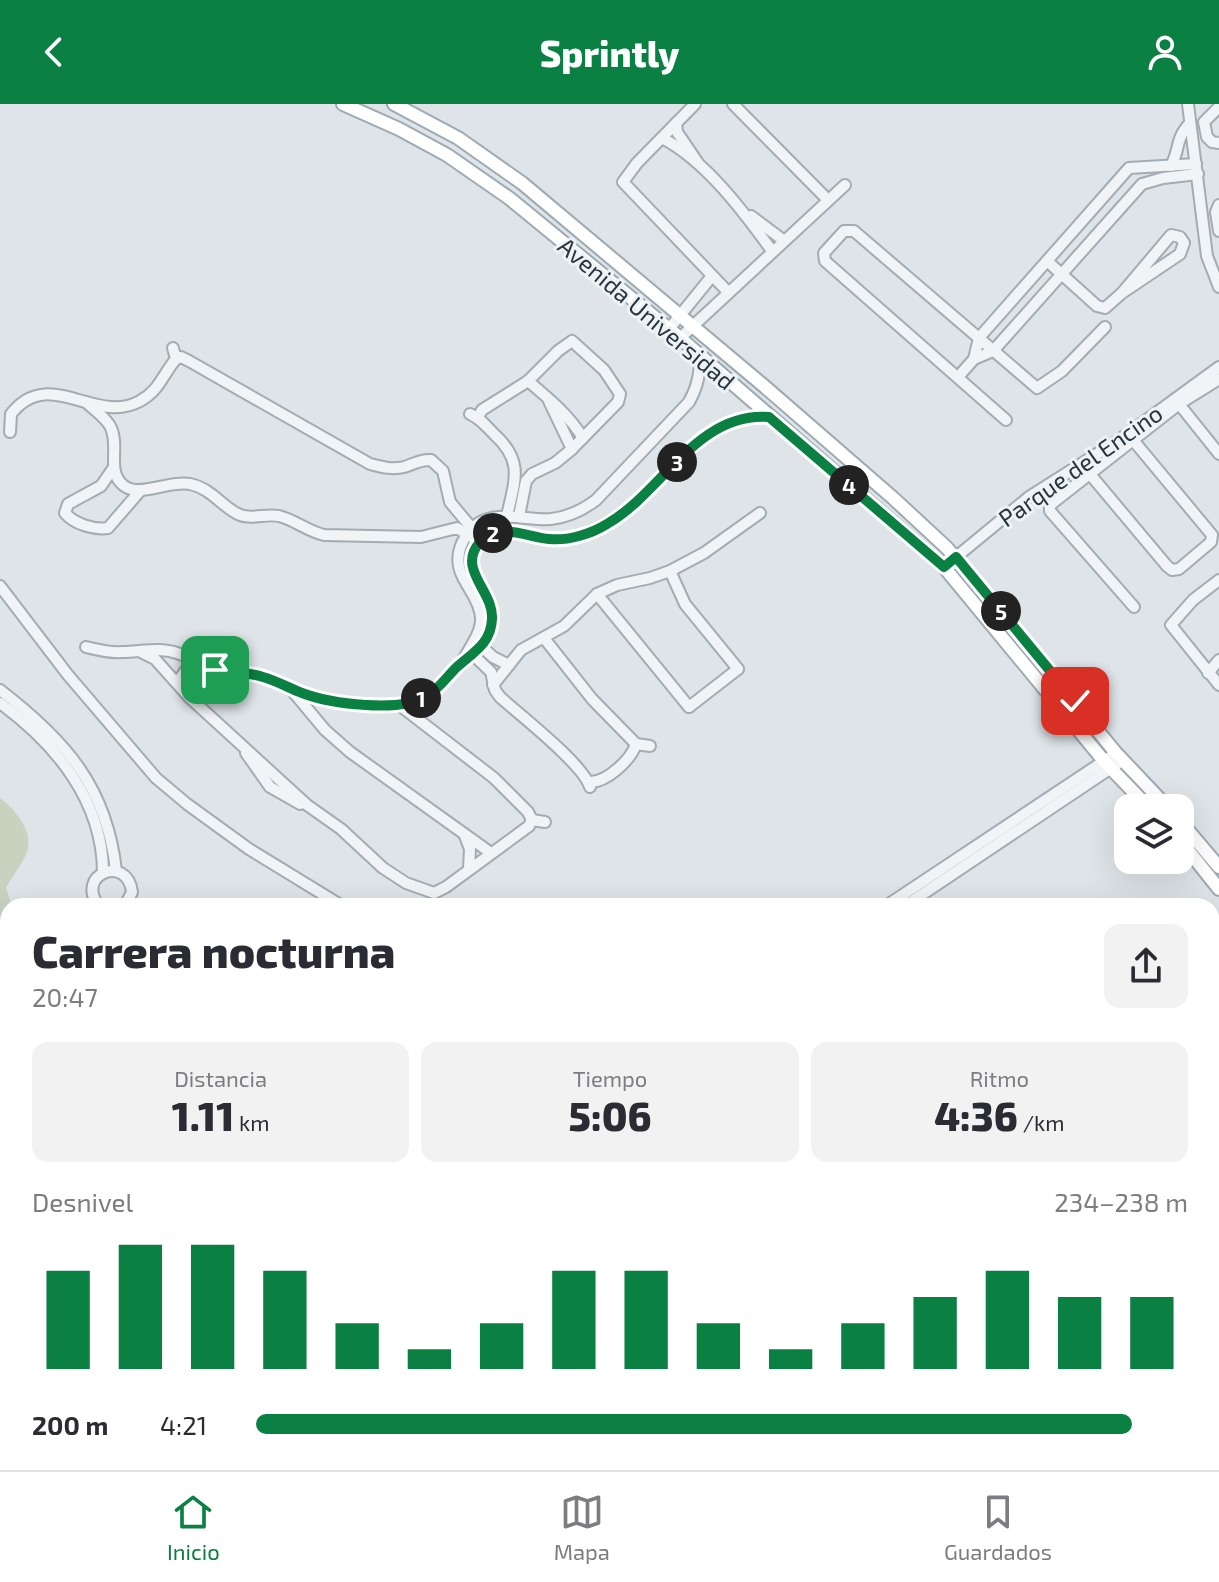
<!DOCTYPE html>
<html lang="es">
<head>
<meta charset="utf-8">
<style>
  :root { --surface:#fff; --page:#f2f2f3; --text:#2b2b33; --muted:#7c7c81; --line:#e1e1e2; --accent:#0b8043 }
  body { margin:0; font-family:"Exo 2",sans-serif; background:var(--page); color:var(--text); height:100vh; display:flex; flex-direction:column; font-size:30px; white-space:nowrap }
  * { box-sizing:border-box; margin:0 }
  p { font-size:26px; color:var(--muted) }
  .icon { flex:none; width:44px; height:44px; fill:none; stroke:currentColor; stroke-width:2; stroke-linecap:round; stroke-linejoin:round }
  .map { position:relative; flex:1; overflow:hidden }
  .sheet { position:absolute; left:0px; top:794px; width:1220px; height:572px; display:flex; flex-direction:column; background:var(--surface); border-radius:24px 24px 0 0; box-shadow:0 8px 32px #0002 }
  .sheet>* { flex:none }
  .controls { position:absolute; left:1114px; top:690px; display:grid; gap:16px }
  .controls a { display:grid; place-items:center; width:80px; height:80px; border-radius:16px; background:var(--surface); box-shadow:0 8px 32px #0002; font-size:40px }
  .pin { position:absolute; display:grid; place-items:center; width:68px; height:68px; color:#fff; margin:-34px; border-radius:16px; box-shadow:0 4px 12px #0006 }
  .km { position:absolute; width:40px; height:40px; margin:-20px; border-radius:50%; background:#222; color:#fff; font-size:22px; line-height:40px; text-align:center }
  .round { display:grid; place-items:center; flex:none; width:84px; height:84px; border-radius:16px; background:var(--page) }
  .headline { display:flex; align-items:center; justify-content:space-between; height:136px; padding:0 32px }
  h1 { font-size:44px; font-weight:800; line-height:60px }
  .stats { display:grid; grid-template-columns:repeat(3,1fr); gap:12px; height:136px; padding:8px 32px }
  .stats div { display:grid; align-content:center; border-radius:16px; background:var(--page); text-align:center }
  .stats b { font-size:40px; font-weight:800 }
  .stats small { font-size:22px; font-weight:400 }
  .stats p { font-size:22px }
  .chart { height:224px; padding:16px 32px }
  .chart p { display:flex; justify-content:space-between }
  .chart svg { width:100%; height:144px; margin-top:8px; stroke:var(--accent); stroke-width:6 }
  ul { padding:0 32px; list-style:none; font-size:26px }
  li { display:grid; grid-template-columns:128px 96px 1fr; align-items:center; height:60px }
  li i { height:20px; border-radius:10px; background:var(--accent) }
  header { display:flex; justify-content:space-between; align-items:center; height:104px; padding:0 32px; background:var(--accent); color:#fff; font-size:36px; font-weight:800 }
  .dock { display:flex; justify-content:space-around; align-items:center; height:112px; border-top:2px solid var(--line); background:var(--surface); font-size:22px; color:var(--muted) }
  .dock a { display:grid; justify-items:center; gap:4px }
  .dock .on { color:var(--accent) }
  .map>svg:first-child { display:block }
  .built { fill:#ccd3da }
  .green { fill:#c7d2bf }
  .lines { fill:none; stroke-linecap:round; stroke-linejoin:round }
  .minor-casing { stroke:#a3acb2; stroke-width:14 }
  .major-casing { stroke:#9daab3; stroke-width:16 }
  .highway-casing { stroke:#85949e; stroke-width:18 }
  .minor { stroke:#f1f4f6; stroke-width:10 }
  .major { stroke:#fff; stroke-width:12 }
  .highway { stroke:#fff; stroke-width:14 }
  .route-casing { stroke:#fff; stroke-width:16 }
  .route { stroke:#0b8043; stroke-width:10 }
  .labels { text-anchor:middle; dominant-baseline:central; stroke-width:6; stroke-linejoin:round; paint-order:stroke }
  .street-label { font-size:24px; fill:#27343e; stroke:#edf2f5 }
</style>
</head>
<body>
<header><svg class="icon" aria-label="back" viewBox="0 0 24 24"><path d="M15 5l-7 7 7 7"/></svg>Sprintly<svg class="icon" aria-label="person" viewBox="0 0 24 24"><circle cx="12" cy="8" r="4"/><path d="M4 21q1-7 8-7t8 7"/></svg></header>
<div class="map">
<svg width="1219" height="1366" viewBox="0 0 1219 1366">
  <rect width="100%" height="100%" fill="#dee4e8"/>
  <!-- built -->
  <path class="built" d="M 646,1358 L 863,1358 L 851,1366 L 651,1366 Z"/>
  <!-- green -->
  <g class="green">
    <path d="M 0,694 C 15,705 36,730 26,750 C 21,762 12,772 6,784 L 12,802 L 8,802 L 8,819 L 0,821 Z"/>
    <path d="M 0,1241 L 8,1241 L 8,1339 L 0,1342 Z"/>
  </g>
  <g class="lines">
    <defs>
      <g id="minor">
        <path d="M 695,0 L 637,59 L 623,78 L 728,188"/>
        <path d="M 733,0 L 828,96"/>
        <path d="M 1188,0 L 1207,152 L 1219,183"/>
        <path d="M 1219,3 L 1204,18 L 1207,33 L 1212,38 L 1219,39"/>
        <path d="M 676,19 L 677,28 L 698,59"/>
        <path d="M 662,34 C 705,56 744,108 772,147"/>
        <path d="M 1171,62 C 1181,43 1174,37 1190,19"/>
        <path d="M 1219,101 L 1216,108 L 1219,127"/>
        <path d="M 751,112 L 783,136"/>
        <path d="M 1047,157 L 1097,202 L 1105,204 L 1122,189 L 1171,131 L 1180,133 L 1184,139 L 1180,150 L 1122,189"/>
        <path d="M 669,225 L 712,172"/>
        <path d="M 680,234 L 845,81"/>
        <path d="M 176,255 L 181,253 L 189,257 L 370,360 C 382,363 392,366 404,363 C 414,360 421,355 431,356 L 443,367 L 450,398 L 475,428"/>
        <path d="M 974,255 L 979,234 L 985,227 L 1129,64 L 1196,60"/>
        <path d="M 958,273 L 974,255 L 993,247 L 1142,80 L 1163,74 L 1198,70"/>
        <path d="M 528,277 C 549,295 568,310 583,334"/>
        <path d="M 549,297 L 572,345"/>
        <path d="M 86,298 C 93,305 107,314 111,324 C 119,341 108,364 120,378 C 135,397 166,376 190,380 C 210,384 220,400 236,409 C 249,417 265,409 279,412 C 295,416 307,427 324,431 L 421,433 L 457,424 L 480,438"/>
        <path d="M 1179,300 L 1219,350"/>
        <path d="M 470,310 C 480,314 486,322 494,330 C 524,357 515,376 507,412"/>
        <path d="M 478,313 L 482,306 L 528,277 L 558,247 L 572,237 L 604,266 L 620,290 L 618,298 L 571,346 L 555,359 L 532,370 L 526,377 L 519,412"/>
        <path d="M 1006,316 L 825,157 L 824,149 L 844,127 L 854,127 L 1037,284 L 1062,267 L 1105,223"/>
        <path d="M 10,328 L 11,310 C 49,261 96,322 140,297 C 159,287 163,270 176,255 L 173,244"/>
        <path d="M 114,363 L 101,382 L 68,400 L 65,409 C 74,420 94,426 108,424 L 140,387"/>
        <path d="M 1089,369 L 1167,462 L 1172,466 L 1179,465 L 1211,438 L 1212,431 L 1133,336"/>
        <path d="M 944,463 L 1029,393 L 1119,336 L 1219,263"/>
        <path d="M 670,467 L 685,500 L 738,565"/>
        <path d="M 1219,476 L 1193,496 L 1171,521 L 1219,581"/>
        <path d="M 0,482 L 68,571 L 156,674 L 187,700 L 249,745 L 342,802"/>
        <path d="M 597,490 L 689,603"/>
        <path d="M 1134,503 L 1050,407 L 1050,401 L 1179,300 L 1219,275"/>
        <path d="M 544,534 L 592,595 L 636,640"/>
        <path d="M 478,539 L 493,553 L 509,561"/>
        <path d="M 86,543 C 98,546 110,549 122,548 C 140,548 159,543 177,549 C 190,553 202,562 216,566 C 231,570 248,568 264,573 C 277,577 290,584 303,589 C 331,600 402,609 428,591 C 439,584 449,571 459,562 C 470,552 481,547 488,532 C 507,493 446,462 485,433 C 504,419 529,433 550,435 C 560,436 570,434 580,431 C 627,417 666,367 703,335 C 725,320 742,311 769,313"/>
        <path d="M 469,547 L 491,568 L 495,586 L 500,593 C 521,612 583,660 590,683"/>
        <path d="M 141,548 L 155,555 L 189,593 L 307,701 L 341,725 L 383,764 L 406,779 L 434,789 L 446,783 L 529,722 L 532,716"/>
        <path d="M 463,556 C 481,525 490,517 469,484 C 465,477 460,470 459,462 C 457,451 460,441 466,432 C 486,401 522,417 551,415 C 568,413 583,406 596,396 L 689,298 C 698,282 700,269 700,252"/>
        <path d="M 1208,569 L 1219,556"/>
        <path d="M 493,581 L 521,546 L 564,522 L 597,490 L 617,481 L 650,474 L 670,467 L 704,449 L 760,409"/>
        <path d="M 180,582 L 179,576 L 188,563 L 195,558"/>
        <path d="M 290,584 L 325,626 L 350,648 L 491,749"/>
        <path d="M 0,586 C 65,636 107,683 116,767"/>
        <path d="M 0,599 C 56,640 103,697 103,769"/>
        <path d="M 398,600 L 494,674 L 528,708 L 532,716"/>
        <path d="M 689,603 L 738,565"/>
        <path d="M 636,640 L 650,642"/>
        <path d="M 246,649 L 270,683 L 300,700"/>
        <path d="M 589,678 C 606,679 631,656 636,640"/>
        <path d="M 532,716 L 545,718"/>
        <path d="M 465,732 L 470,745 L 469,764"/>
        <path d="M 99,802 C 74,771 127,749 132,788 L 125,802"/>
        <path d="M 891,802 L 889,800 L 1116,649"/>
        <path d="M 905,802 L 1123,656"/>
        <path d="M 1212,1138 L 1219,1135"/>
        <path d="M 0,1143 C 7,1151 9,1160 0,1168"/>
        <path d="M 1212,1174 L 1219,1183"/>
        <path d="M 1212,1233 L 1219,1224"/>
        <path d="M 505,1358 L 518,1366"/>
        <path d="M 602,1358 L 614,1362 L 626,1358"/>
        <path d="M 279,1366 L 292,1360 L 306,1366"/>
        <path d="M 383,1366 L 441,1358"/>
        <path d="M 528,1366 L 536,1358"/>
        <path d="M 564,1366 L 576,1358"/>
        <path d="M 586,1366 L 603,1358"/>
      </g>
      <g id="major">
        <path d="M 343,0 L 399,25 L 447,51 L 509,94 L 680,234 L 944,463 L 1104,657 L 1149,704"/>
        <path d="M 394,0 L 458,34 L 522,79 L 764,282 L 893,394 L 947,444 L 1116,649 L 1168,704"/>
        <path d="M 1180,717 L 1219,763"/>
        <path d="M 1180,736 L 1219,785"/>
        <path d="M 0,906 L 8,909"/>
        <path d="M 0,1003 L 8,1008"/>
        <path d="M 0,1015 L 8,1017"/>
        <path d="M 1212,1251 L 1219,1250"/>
        <path d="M 1212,1307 L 1219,1306"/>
        <path d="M 631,1358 L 636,1366"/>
      </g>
      <g id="highway">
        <path d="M 0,951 L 8,954"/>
        <path d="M 0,973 L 8,976"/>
        <path d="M 1212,1268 L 1219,1267"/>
        <path d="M 1212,1292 L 1219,1291"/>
      </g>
    </defs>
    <!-- minor casing -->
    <use href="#minor" class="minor-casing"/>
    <!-- major casing -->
    <use href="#major" class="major-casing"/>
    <!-- highway casing -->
    <use href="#highway" class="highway-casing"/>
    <!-- minor -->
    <use href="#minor" class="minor"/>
    <!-- major -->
    <use href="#major" class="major"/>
    <!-- highway -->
    <use href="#highway" class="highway"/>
  </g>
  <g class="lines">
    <defs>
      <path id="route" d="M 215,566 C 231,568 248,568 263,573 C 277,577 289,584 302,589 C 331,600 401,609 427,592 C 439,585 448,571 458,562 C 474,548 491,539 492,515 C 494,487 456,465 480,438 C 499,417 526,433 549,435 C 568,437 591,430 607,420 C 663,388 696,308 769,313 L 944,463 L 956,453 L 1075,597"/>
    </defs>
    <!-- route casing -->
    <use href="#route" class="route-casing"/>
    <!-- route -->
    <use href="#route" class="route"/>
  </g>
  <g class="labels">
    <!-- street labels -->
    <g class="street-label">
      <text transform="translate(647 209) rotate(40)">Avenida Universidad</text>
      <text transform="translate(1080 361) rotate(-35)">Parque del Encino</text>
    </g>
  </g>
</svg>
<div class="controls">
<a><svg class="icon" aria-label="layers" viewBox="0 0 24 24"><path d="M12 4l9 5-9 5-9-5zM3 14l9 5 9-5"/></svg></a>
</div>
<div class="pin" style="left:215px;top:566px;background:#1e9e55"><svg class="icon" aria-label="arrive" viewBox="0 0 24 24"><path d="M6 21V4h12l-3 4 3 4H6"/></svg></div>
<div class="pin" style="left:1075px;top:597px;background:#d93025"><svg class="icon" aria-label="check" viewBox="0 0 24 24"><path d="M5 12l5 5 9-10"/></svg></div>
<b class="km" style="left:421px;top:594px">1</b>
<b class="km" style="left:493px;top:429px">2</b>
<b class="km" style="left:677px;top:358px">3</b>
<b class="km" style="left:849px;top:381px">4</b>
<b class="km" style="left:1001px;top:507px">5</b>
<section class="sheet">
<div class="headline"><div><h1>Carrera nocturna</h1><p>20:47</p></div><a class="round"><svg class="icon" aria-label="share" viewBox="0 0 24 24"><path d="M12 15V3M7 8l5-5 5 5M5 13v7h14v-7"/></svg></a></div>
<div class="stats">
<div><p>Distancia</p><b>1.11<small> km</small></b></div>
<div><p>Tiempo</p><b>5:06</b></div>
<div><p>Ritmo</p><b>4:36<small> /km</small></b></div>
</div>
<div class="chart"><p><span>Desnivel</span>234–238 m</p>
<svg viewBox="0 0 160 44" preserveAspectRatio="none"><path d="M5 44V14M15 44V6M25 44V6M35 44V14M45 44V30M55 44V38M65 44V30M75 44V14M85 44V14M95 44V30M105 44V38M115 44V30M125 44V22M135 44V14M145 44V22M155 44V22"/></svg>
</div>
<ul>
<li><b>200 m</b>4:21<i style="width:94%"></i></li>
</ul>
</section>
</div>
<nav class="dock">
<a class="on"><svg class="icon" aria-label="home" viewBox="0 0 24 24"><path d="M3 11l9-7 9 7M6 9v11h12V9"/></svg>Inicio</a>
<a><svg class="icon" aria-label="map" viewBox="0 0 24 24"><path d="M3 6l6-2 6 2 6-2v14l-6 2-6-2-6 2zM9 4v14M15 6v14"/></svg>Mapa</a>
<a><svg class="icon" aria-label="saved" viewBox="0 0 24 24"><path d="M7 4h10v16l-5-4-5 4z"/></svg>Guardados</a>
</nav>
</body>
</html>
